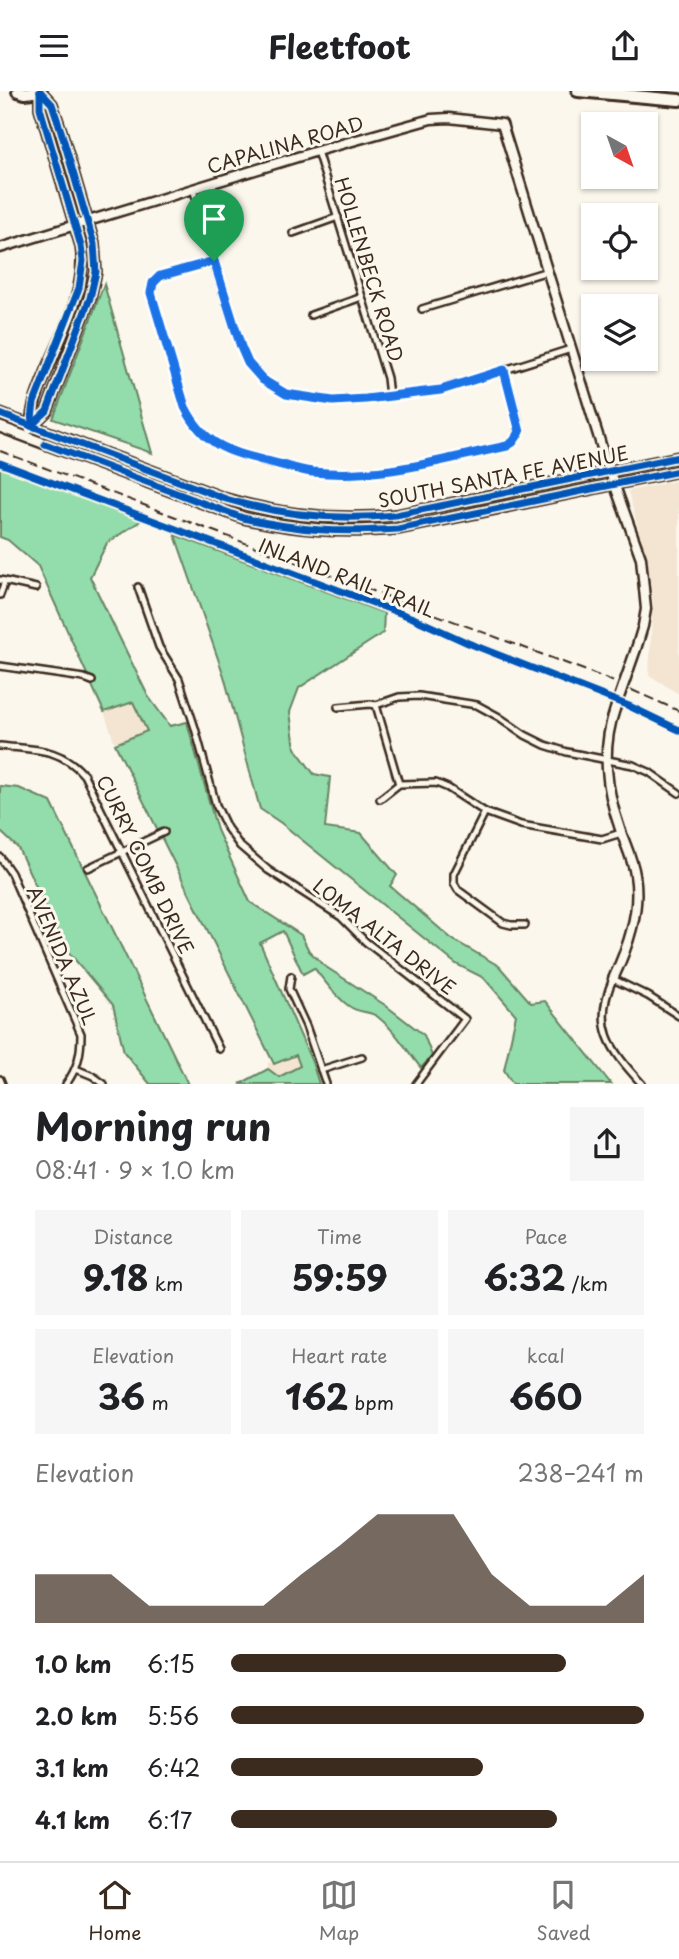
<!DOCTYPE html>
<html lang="en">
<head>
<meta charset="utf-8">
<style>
  :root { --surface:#fff; --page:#f6f6f6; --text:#202124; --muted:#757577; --line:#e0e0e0; --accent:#3b2a1e }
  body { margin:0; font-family:"Playpen Sans",sans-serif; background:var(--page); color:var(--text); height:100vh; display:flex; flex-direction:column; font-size:26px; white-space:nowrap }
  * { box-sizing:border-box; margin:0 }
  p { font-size:23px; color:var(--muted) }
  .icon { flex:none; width:38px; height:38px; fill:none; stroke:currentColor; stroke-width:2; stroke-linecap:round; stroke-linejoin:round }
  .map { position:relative; height:993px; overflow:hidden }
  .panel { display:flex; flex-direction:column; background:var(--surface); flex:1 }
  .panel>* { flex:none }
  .needle { width:46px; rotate:140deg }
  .buttons { position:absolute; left:581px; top:21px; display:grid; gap:14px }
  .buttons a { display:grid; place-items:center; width:77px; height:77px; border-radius:0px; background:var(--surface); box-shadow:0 2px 5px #0004; font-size:35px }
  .pin { position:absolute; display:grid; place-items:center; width:60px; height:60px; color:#fff; margin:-72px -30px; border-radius:50% 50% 50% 0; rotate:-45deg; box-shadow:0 0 7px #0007 }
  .pin .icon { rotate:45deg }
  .round { display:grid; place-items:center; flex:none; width:74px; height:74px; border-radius:0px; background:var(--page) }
  .head { display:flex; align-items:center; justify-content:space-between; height:119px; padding:0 35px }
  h1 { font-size:38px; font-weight:700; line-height:52px }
  .stats { display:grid; grid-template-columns:repeat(3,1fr); gap:10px; height:119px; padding:7px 35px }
  .stats div { display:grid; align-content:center; border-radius:0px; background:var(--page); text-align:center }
  .stats b { font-size:35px; font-weight:700 }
  .stats small { font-size:19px; font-weight:400 }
  .stats p { font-size:19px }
  .chart { height:196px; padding:14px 35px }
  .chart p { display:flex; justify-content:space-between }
  .chart svg { width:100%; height:126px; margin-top:7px; fill:var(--accent); opacity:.7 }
  ul { padding:0 35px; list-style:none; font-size:23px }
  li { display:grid; grid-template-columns:112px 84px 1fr; align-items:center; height:52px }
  li i { height:18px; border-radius:9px; background:var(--accent) }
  header { display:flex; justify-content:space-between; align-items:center; height:91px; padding:0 35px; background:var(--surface); font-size:32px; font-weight:700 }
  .menu { display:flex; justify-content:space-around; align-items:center; height:98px; border-top:2px solid var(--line); background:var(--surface); font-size:19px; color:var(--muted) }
  .menu a { display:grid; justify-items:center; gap:4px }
  .menu .current { color:var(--accent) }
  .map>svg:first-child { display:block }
  .built { fill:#f3e5d1 }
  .green { fill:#93dcab; stroke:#678364; stroke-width:2 }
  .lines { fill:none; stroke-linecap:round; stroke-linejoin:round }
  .street-casing { stroke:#3b2a1e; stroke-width:10 }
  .secondary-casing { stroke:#3b2a1e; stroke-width:13 }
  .primary-casing { stroke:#3b2a1e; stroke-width:14 }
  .highway-casing { stroke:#3b2a1e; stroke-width:16 }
  .street { stroke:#fbf7ec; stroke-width:5 }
  .secondary { stroke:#fbf7ec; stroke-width:8 }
  .primary { stroke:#fbf7ec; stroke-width:9 }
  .highway { stroke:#fbf7ec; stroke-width:10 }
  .rail { stroke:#3b2a1e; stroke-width:2; stroke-dasharray:10 5; stroke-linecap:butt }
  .secondary-bridge-casing { stroke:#3b2a1e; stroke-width:13; stroke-linecap:butt }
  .secondary-bridge { stroke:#fbf7ec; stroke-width:8 }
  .cycleway-casing { stroke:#fbf7ec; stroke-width:11 }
  .cycleway { stroke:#0057b8; stroke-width:7 }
  .route-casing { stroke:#fff; stroke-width:14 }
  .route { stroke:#1a73e8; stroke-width:9 }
  .labels { text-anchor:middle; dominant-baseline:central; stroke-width:6; stroke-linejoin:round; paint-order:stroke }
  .street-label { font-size:19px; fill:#3b2a1e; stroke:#fbf7ec }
</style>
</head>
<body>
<header><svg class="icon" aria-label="menu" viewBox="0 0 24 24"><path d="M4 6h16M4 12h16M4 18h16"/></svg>Fleetfoot<svg class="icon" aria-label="share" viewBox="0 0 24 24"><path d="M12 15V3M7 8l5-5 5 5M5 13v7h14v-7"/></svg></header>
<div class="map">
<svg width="679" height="993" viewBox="0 0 679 993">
  <rect width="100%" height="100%" fill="#fbf7ec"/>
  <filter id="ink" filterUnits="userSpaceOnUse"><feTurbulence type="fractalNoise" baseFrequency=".0143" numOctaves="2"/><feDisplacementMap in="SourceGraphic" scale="14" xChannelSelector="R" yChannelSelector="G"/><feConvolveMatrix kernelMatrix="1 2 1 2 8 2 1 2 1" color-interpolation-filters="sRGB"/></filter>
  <g filter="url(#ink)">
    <!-- built -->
    <g class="built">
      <path d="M 679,389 L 679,603 L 649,584 L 653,507 L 647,468 L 628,400 Z"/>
      <path d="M 133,611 L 147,640 L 115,653 L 104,621 Z"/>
      <path d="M 296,964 L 300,975 L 278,986 L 268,977 L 268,971 L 274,973 Z"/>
    </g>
    <!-- green -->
    <g class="green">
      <path d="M 104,193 L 152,362 L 53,328 Z"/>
      <path d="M 0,376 L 142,429 L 107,452 L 90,486 L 148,605 L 170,635 L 187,631 L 217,739 L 250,811 L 301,844 L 309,860 L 326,876 L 385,914 L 424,944 L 432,965 L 421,977 C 407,960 396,940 378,926 C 371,920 361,922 352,917 C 339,910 324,889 314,877 L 303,883 L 283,840 L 260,852 L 312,971 L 319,993 L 240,993 L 268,978 L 279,986 L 300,975 L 296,964 L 274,973 L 115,653 L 147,640 L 133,611 L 104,621 L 38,475 L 8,449 L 0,446 Z"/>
      <path d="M 175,444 L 384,522 L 383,542 L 299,597 L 290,621 L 295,657 L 314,683 L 330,686 L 325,737 L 361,742 L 397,784 L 390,795 L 452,848 L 499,875 L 531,912 L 545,910 L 611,993 L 513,993 L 504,979 L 516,924 L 484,887 L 456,873 L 281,732 L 260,718 L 224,585 Z"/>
      <path d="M 0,695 L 19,697 L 51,711 L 188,993 L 150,993 L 124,961 L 113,914 L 65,857 L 18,757 L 0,740 Z"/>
    </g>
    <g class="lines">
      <defs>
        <g id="street">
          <path d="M 317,60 L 387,287 L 389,305"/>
          <path d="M 193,97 L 213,170 L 241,256 L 248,272 L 263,289 L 286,303 L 333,310 L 366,308 L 441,299 L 571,258"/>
          <path d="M 293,142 L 338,126"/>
          <path d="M 213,170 L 160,185 L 153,192 L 151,202 L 185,315 C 204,354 227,360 265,370 C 281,373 297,379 312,381 C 382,388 440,369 507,355 C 516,349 520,343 519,332 L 504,279"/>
          <path d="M 422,218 L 548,180"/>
          <path d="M 311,224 L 362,206"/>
          <path d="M 0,489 L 36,497"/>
          <path d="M 138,496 L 159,556 L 179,588 L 195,637 L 216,714 L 227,737 L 240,755 L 268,779 L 341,826 L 366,851 L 465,928 L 416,993"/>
          <path d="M 0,504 L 5,490"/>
          <path d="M 0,575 L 84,587 L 92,590"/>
          <path d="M 376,614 L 399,693"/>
          <path d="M 338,616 L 370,613 L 376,614 L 399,606 L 419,605 L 477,614 L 499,626 L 525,644 L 545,654 L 567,661 L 633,674 L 649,681 L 679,702"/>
          <path d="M 0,655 C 35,659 60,656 84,684 L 219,958"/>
          <path d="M 380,708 L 399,693 L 436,692 L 448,697 L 485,721 L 521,734 L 602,748 L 621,742"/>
          <path d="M 485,721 L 454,783 L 454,792 L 458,799 L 503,832 L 511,834 L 525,834"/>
          <path d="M 0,766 L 11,782 L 81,943 C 81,962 78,977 66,993"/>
          <path d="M 88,777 L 164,741"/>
          <path d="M 291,885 L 289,898 L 306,935 L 326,993"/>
          <path d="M 76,978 L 93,985 L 104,993"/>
          <path d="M 321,979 L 362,966"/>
          <path d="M 0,988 L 2,993"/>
          <path d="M 642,993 C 610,958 592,935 613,888 L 648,905 L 679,925"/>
        </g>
        <g id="secondary">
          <path d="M 0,157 L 317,60 L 431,28 L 449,27 L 502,33 L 606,370 L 641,467 L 646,518 L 643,535 L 636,558"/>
          <path d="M 613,888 C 628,856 641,820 635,784 C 633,769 625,753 620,738 C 606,698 601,659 615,618"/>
        </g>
        <g id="primary">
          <path d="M 0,323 L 226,408 C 283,425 337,430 396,424 L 679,366"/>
          <path d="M 31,335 L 47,320 L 90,207 L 96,181 L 94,153 L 61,40 L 52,13 L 40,0"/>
          <path d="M 0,336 L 243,427 C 300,440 340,442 398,438 L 679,380"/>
          <path d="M 30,338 C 32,329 32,320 35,311 C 50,261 89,208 81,155 L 40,17 L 40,0"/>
        </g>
        <g id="highway">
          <path d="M 18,0 L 25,2 L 41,0"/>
          <path d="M 578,0 L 679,9"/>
        </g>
      </defs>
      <!-- street casing -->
      <use href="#street" class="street-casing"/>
      <!-- secondary casing -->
      <use href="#secondary" class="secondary-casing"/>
      <!-- primary casing -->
      <use href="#primary" class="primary-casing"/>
      <!-- highway casing -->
      <use href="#highway" class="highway-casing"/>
      <!-- street -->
      <use href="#street" class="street"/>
      <!-- secondary -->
      <use href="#secondary" class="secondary"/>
      <!-- primary -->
      <use href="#primary" class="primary"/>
      <!-- highway -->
      <use href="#highway" class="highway"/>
      <!-- rail -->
      <path class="rail" d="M 0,360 L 605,587 L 679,620"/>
      <defs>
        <path id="secondary-bridge" d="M 615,618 L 636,558"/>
      </defs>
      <!-- secondary-bridge casing -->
      <use href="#secondary-bridge" class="secondary-bridge-casing"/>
      <!-- secondary-bridge -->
      <use href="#secondary-bridge" class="secondary-bridge"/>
      <defs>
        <g id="cycleway">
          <path d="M 0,323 L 226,408 C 283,425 337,430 396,424 L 679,366"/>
          <path d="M 31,335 L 47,320 L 90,207 L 96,181 L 94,153 L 61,40 L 52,13 L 40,0"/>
          <path d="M 31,335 L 34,312 L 79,197 L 83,170 L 81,155 L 40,17 L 40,0"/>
          <path d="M 45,353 L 243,427 C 300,440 340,442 398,438 L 679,380"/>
          <path d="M 0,372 L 413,527 L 468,552 L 629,615 L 679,639"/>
        </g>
      </defs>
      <!-- cycleway casing -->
      <use href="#cycleway" class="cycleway-casing"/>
      <!-- cycleway -->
      <use href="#cycleway" class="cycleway"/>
    </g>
  </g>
  <g class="lines" filter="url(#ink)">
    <defs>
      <path id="route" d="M 214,170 L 241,256 L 248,272 L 263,289 L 286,303 L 333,310 L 366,308 L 441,299 L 504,279 L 520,341 L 513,351 L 507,355 C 439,369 383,388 312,381 C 297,379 281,373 266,370 C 227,360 204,354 185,316 L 151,202 L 153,192 L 160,185 Z"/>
    </defs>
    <!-- route casing -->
    <use href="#route" class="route-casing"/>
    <!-- route -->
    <use href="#route" class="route"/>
  </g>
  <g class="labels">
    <!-- street labels -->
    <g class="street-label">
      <text transform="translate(285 53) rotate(-16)">CAPALINA ROAD</text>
      <text transform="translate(370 178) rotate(73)">HOLLENBECK ROAD</text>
      <text transform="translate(503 385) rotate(-11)">SOUTH SANTA FE AVENUE</text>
      <text transform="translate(347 486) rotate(21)">INLAND RAIL TRAIL</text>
      <text transform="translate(146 773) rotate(64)">CURRY COMB DRIVE</text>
      <text transform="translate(385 845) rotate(38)">LOMA ALTA DRIVE</text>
      <text transform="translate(63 864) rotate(67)">AVENIDA AZUL</text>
    </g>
  </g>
</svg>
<div class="buttons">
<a><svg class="needle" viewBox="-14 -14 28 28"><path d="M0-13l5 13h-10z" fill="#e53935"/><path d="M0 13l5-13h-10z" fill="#757577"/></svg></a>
<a><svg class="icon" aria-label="locate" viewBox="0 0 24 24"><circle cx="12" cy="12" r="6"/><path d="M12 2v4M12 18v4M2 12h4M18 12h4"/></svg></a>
<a><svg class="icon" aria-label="layers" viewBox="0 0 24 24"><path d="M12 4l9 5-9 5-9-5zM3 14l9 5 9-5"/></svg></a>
</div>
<div class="pin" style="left:214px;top:170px;background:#1e9e55"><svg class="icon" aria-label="arrive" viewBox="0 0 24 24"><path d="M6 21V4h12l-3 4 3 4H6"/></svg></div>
</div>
<section class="panel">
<div class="head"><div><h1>Morning run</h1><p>08:41 · 9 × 1.0 km</p></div><a class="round"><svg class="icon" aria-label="share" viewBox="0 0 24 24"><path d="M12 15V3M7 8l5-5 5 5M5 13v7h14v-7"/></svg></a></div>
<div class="stats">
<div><p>Distance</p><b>9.18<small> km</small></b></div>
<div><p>Time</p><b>59:59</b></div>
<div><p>Pace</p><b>6:32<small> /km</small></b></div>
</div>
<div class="stats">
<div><p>Elevation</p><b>36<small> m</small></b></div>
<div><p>Heart rate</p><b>162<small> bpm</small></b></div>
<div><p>kcal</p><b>660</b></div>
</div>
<div class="chart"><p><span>Elevation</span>238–241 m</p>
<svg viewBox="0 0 160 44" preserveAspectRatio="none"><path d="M0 44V27L10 27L20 27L30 38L40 38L50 38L60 38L70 27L80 17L90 6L100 6L110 6L120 27L130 38L140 38L150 38L160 27V44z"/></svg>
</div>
<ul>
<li><b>1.0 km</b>6:15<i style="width:81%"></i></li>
<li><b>2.0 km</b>5:56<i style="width:100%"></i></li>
<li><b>3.1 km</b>6:42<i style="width:61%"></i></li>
<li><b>4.1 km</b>6:17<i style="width:79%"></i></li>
</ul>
</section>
<nav class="menu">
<a class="current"><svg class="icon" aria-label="home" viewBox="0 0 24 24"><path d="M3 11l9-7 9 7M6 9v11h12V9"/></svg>Home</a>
<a><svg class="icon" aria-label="map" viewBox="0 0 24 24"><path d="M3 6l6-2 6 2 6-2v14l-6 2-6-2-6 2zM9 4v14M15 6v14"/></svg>Map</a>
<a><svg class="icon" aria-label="saved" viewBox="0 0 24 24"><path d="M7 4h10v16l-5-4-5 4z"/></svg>Saved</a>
</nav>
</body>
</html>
